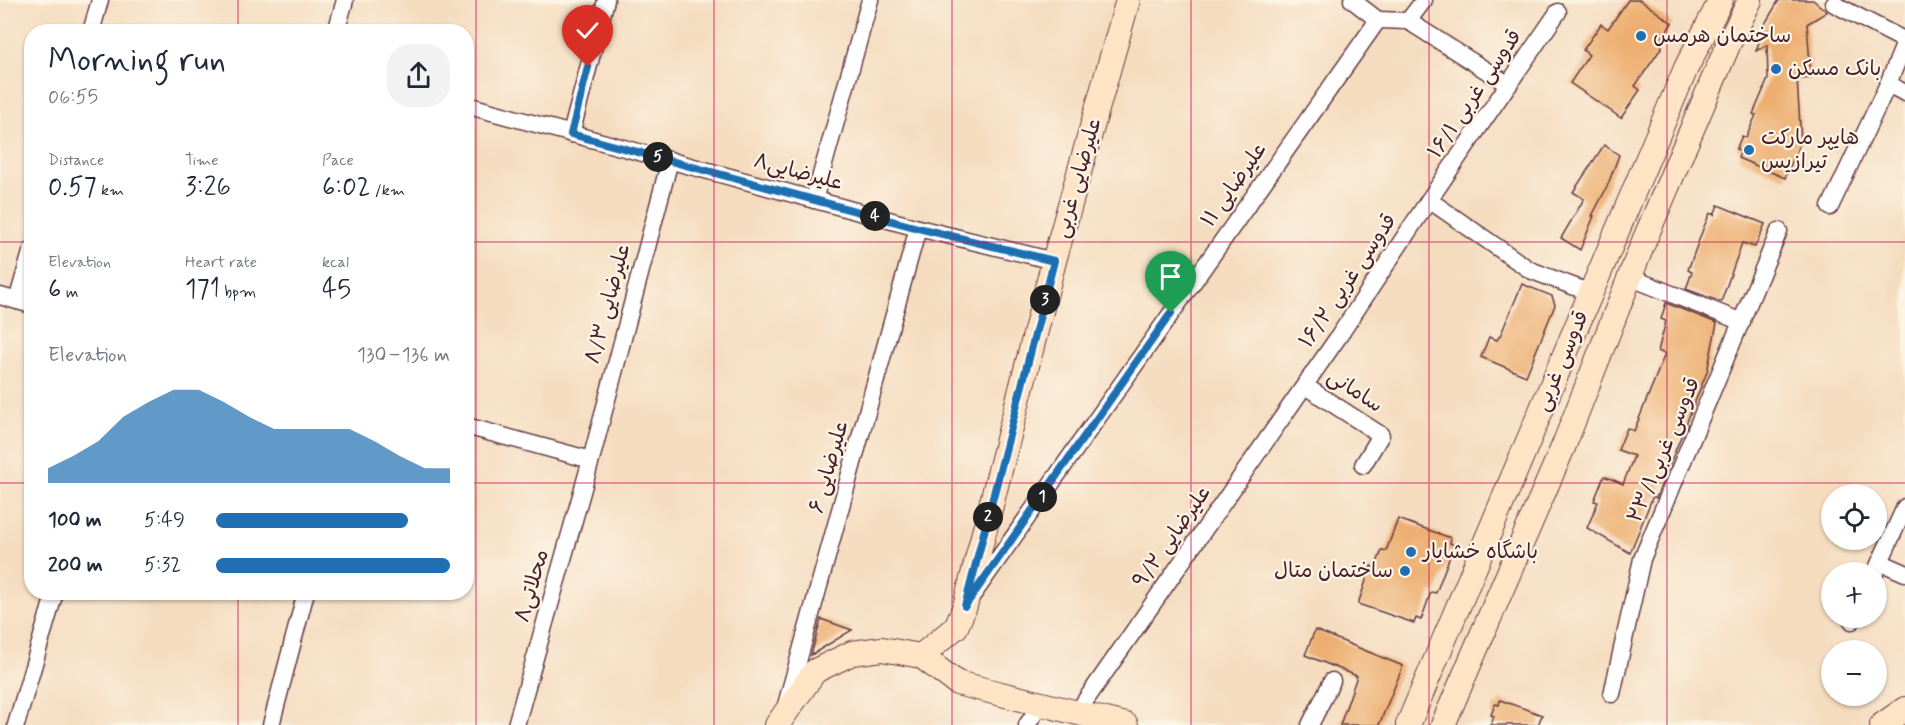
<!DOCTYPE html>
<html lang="en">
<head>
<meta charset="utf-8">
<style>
  :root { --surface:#fff; --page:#f2f2f3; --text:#1f2937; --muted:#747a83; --accent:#1f6fb2 }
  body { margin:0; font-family:Mynerve,"Playpen Sans Arabic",sans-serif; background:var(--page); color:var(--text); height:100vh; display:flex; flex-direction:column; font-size:22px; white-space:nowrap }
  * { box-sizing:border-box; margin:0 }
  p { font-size:20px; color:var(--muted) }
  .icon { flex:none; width:33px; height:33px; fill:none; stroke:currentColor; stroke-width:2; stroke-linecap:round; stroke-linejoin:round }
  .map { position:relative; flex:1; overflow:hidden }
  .panel { position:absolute; left:24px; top:24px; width:450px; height:576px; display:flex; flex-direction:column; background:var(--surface); border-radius:24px; box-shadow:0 2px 4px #0004 }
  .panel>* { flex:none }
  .tools { position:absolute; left:1821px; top:484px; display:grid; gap:12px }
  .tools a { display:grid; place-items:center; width:66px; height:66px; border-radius:50%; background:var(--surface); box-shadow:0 2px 4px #0004; font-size:30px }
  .pin { position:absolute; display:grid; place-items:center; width:51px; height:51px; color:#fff; margin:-62px -26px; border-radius:50% 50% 50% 0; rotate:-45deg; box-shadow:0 0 6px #0007 }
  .pin .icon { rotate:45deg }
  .km { position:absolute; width:30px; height:30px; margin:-15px; border-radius:50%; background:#222; color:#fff; font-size:16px; line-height:30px; text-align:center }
  .round { display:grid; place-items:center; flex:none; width:63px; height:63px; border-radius:24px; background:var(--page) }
  .summary { display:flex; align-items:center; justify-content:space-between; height:102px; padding:0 24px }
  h1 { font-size:33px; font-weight:600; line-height:45px }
  .stats { display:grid; grid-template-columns:repeat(3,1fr); gap:9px; height:102px; padding:6px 24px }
  .stats div { display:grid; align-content:center }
  .stats b { font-size:26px; font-weight:600 }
  .stats small { font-size:16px; font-weight:400 }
  .stats p { font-size:16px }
  .chart { height:168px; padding:12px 24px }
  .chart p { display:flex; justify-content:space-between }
  .chart svg { width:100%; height:108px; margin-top:6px; fill:var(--accent); opacity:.7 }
  ul { padding:0 24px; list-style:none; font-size:20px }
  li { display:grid; grid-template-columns:96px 72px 1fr; align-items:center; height:45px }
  li i { height:15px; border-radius:8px; background:var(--accent) }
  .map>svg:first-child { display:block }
  .building { fill:#edaf71 }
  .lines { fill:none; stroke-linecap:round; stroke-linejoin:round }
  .street-casing { stroke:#643b41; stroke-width:19 }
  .secondary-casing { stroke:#643b41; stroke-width:26 }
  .street { stroke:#fff; stroke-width:16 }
  .secondary { stroke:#ffe4c6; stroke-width:24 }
  .route-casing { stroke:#fff; stroke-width:12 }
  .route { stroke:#1f6fb2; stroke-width:8 }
  .grid { fill:none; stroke:#c2185b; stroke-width:1.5; stroke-opacity:0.55 }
  .poi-dot { fill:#1f6fb2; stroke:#fcf5e5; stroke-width:2 }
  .labels { text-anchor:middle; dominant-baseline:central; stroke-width:4.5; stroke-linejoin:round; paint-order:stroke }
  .poi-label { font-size:21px; fill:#4a1f2b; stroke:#fcf5e5; text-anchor:start }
  .street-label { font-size:21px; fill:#4a1f2b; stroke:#fcf5e5 }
</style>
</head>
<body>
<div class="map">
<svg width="1905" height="725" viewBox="0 0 1905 725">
  <rect width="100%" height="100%" fill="#fcf5e5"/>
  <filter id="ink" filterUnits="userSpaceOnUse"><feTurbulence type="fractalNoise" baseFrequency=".0167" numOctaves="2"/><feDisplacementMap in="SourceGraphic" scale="12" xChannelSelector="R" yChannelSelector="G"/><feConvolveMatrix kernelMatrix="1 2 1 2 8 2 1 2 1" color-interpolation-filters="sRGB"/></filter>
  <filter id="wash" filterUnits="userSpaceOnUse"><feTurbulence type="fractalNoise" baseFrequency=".008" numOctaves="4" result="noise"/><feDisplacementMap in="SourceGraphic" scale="24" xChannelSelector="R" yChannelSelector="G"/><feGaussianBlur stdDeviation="1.35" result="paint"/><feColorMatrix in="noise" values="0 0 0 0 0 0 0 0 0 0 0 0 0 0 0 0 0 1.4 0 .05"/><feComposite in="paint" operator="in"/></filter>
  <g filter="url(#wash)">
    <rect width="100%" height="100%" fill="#f5dcbf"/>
    <g id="blocks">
      <!-- building -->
      <g class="building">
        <path d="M 1628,0 L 1640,0 L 1672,23 L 1660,42 L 1662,47 L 1635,86 L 1640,90 L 1621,118 L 1570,83 L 1589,55 L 1583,50 L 1601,24 L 1608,29 Z"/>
        <path d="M 1779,0 L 1813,0 L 1827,12 L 1807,24 L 1811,78 L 1797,79 L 1801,140 L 1785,178 L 1738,158 L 1741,151 L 1736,149 L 1742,136 L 1746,138 L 1756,115 L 1753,114 L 1768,79 L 1767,45 L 1756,51 L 1766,22 Z"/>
        <path d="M 1604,145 L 1619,155 L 1607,187 L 1592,216 L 1594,216 L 1580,250 L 1561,238 L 1584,199 L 1573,192 Z"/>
        <path d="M 1718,205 L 1765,224 L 1755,247 L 1742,243 L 1721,302 L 1686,289 L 1692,272 L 1688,270 L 1703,229 L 1710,213 L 1714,215 Z"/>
        <path d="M 1522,284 L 1552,296 L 1555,305 L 1526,376 L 1481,357 L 1489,337 L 1497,340 L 1501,334 Z"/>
        <path d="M 1666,303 L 1717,323 L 1707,372 L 1656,498 L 1653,496 L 1630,553 L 1587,528 L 1598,502 L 1594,501 L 1604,476 L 1623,484 L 1634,456 L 1618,450 L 1627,428 L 1634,431 L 1665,354 L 1658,351 L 1666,321 L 1661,319 Z"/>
        <path d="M 1398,519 L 1451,538 L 1450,543 L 1454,545 L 1436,593 L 1431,592 L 1421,620 L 1416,618 L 1414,623 L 1358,604 L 1371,566 L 1375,568 L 1382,550 L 1386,551 Z"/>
        <path d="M 821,619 L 852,630 L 811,655 Z"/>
        <path d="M 1315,630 L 1403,666 L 1379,725 L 1340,725 L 1357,676 L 1305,655 Z"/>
        <path d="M 1500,700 L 1542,715 L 1538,725 L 1491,725 L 1494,716 L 1491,715 L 1495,704 L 1499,705 Z"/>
      </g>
    </g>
  </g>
  <g filter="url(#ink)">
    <use href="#blocks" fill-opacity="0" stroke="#643b41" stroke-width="1.5"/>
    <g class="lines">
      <defs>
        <g id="street">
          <path d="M 1352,0 L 1378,20"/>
          <path d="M 1408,21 L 1509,85"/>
          <path d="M 1408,21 L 1424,0"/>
          <path d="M 91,32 L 100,0"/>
          <path d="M 336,32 L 345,0"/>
          <path d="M 1888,84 L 1905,93"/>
          <path d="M 466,105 L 918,228 L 1054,261"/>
          <path d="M 571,134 L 606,0"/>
          <path d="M 814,200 L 870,0"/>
          <path d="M 1429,200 L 1530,270 L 1591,293"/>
          <path d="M 1830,207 L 1888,84 L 1904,45 L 1900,38 L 1834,4"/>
          <path d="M 1629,277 L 1742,322"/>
          <path d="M 0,296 L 32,305"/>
          <path d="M 17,301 L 32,249"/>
          <path d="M 1305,386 L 1381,435 L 1363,465"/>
          <path d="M 466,426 L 591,460"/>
          <path d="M 1880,562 L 1905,573"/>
          <path d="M 1875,573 L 1905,507"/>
          <path d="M 972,596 L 1378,20 L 1408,21"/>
          <path d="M 1852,621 L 1854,618"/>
          <path d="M 1612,694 L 1642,559 L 1779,231"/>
          <path d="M 786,705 L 918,228"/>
          <path d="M 1076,714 L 1339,336 L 1429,200 L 1558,12"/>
          <path d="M 16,725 L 55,592"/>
          <path d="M 271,725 L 306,592"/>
          <path d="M 516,725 L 591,460 L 670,160"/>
          <path d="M 1027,725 L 1040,705"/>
          <path d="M 1310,725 L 1332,681"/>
        </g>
        <g id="secondary">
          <path d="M 921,656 L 957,683 L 1126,725"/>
          <path d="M 777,725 L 815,671 L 852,653 L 882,649 L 921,656 L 956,627 L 965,606 L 1054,261 L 1128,0"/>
          <path d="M 1408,725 L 1686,68 L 1721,0"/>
          <path d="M 1443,725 L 1564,445 L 1644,241 L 1729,43 L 1750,0"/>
          <path d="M 1882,725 L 1905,709"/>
        </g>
      </defs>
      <!-- street casing -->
      <use href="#street" class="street-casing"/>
      <!-- secondary casing -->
      <use href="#secondary" class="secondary-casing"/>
      <!-- street -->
      <use href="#street" class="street"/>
      <!-- secondary -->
      <use href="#secondary" class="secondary"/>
    </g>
  </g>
  <g class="lines" filter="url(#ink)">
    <defs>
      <path id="route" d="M 588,67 L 571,134 L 918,228 L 1054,261 L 965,606 L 1171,313"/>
    </defs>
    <!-- route casing -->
    <use href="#route" class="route-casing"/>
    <!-- route -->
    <use href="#route" class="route"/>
  </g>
  <!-- grid -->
  <path class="grid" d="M 238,0 L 238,32M 476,0 L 476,725M 714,0 L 714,725M 952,0 L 952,725M 1191,0 L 1191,725M 1429,0 L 1429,725M 1667,0 L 1667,725M 0,242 L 32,242M 466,242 L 1905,242M 0,483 L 32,483M 466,483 L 1905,483M 238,592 L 238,725"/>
  <!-- markers -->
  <g class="poi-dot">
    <circle cx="1641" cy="36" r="6"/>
    <circle cx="1776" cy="69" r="6"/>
    <circle cx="1749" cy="150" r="6"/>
    <circle cx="1411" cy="552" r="6"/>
    <circle cx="1405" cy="571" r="6"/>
  </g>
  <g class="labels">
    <!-- poi labels -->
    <g class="poi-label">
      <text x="1653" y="36">ساختمان هرمس</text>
      <text x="1788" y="69">بانک مسکن</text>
      <text x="1761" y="138">هایپر مارکت<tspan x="1761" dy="24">تیرازیس</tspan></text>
      <text x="1423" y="552">باشگاه خشایار</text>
      <text x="1393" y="571" text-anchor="end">ساختمان متال</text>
    </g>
    <!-- street labels -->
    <g class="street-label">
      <text transform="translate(1475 94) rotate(-56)">۱۶/۱ قدوسی غربی</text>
      <text transform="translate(798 172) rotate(15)">علیرضایی۸</text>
      <text transform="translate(1078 178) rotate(-74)">علیرضایی غربی</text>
      <text transform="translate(1234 185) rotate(-55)">۱۱ علیرضایی</text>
      <text transform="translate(1348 281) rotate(-56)">۱۶/۲ قدوسی غربی</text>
      <text transform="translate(608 304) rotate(-75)">۸/۳ علیرضایی</text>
      <text transform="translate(1562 361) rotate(-67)">قدوسی غربی</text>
      <text transform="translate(1355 391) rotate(33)">سامانی</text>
      <text transform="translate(1664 450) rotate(-67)">قدوسی غربی۲۳/۱</text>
      <text transform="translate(829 467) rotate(-74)">۶ علیرضایی</text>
      <text transform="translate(1172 537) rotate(-55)">۹/۲ علیرضایی</text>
      <text transform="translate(532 586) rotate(-74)">محلاتی۸</text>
    </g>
  </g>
</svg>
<div class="tools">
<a><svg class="icon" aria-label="locate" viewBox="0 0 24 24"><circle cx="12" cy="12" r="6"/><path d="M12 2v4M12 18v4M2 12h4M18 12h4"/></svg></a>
<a>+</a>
<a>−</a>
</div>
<div class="pin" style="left:1171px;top:313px;background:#1e9e55"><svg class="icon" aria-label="arrive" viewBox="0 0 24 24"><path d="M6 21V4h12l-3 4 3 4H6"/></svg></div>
<div class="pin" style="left:588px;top:67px;background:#d93025"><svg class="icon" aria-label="check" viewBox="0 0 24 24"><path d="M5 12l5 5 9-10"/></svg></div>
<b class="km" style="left:1042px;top:497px">1</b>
<b class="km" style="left:988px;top:517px">2</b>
<b class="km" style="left:1045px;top:300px">3</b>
<b class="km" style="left:875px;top:216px">4</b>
<b class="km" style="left:658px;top:157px">5</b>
<section class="panel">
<div class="summary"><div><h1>Morning run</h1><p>06:55</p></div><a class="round"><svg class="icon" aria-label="share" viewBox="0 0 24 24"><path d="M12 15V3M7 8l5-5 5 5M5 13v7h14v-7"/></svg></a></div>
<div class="stats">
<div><p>Distance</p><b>0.57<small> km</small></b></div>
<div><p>Time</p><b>3:26</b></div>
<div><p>Pace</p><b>6:02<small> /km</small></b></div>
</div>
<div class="stats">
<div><p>Elevation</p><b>6<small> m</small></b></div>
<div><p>Heart rate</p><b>171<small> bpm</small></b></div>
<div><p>kcal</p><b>45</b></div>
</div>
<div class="chart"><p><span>Elevation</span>130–136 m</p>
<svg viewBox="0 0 160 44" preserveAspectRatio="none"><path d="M0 44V38L10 33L20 27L30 17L40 11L50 6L60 6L70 11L80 17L90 22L100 22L110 22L120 22L130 27L140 33L150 38L160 38V44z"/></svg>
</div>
<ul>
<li><b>100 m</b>5:49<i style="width:82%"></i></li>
<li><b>200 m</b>5:32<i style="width:100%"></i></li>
</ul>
</section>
</div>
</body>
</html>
